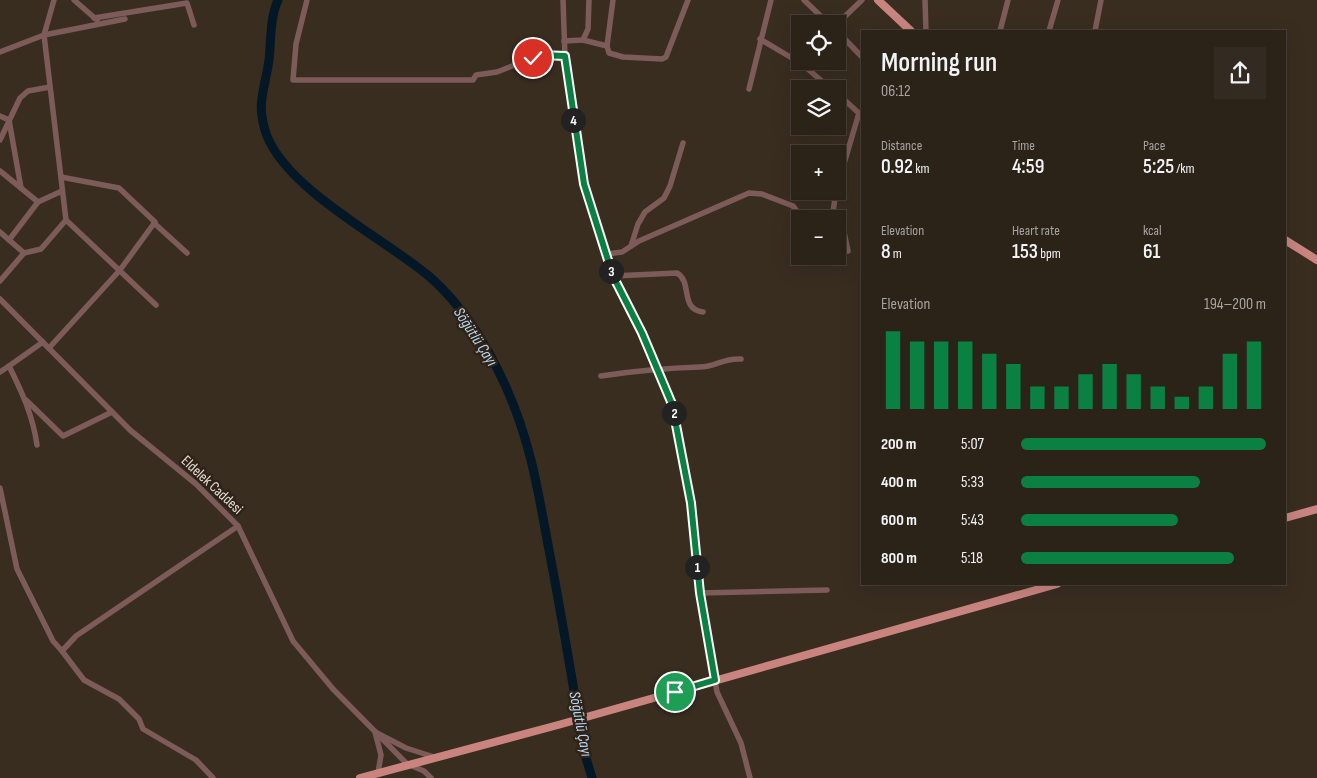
<!DOCTYPE html>
<html lang="en">
<head>
<meta charset="utf-8">
<style>
  :root { --surface:#2b2218; --page:#332a21; --text:#f1f3f6; --muted:#a6a4a2; --line:#473f37; --accent:#0b8043 }
  body { margin:0; font-family:"Sofia Sans Condensed",sans-serif; background:var(--page); color:var(--text); height:100vh; display:flex; flex-direction:column; font-size:19px; white-space:nowrap }
  * { box-sizing:border-box; margin:0 }
  p { font-size:16px; color:var(--muted) }
  .icon { flex:none; width:28px; height:28px; fill:none; stroke:currentColor; stroke-width:2; stroke-linecap:round; stroke-linejoin:round }
  .map { position:relative; flex:1; overflow:hidden }
  .panel { position:absolute; left:861px; top:30px; width:425px; height:555px; display:flex; flex-direction:column; background:var(--surface); border-radius:0px; box-shadow:0 5px 20px #0002,0 0 0 1px var(--line) }
  .panel>* { flex:none }
  .buttons { position:absolute; left:791px; top:15px; display:grid; gap:10px }
  .buttons a { display:grid; place-items:center; width:55px; height:55px; border-radius:0px; background:var(--surface); box-shadow:0 5px 20px #0002,0 0 0 1px var(--line); font-size:25px }
  .pin { position:absolute; display:grid; place-items:center; width:42px; height:42px; color:#fff; margin:-21px; border:2px solid #fff; border-radius:50%; box-shadow:0 1px 5px #0007 }
  .km { position:absolute; width:25px; height:25px; margin:-12px; border-radius:50%; background:#222; color:#fff; font-size:14px; line-height:25px; text-align:center }
  .round { display:grid; place-items:center; flex:none; width:52px; height:52px; border-radius:0px; background:var(--page) }
  .head { display:flex; align-items:center; justify-content:space-between; height:85px; padding:0 20px }
  h1 { font-size:28px; font-weight:600; line-height:38px }
  .metrics { display:grid; grid-template-columns:repeat(3,1fr); gap:8px; height:85px; padding:5px 20px }
  .metrics div { display:grid; align-content:center }
  .metrics b { font-size:21px; font-weight:600 }
  .metrics small { font-size:14px; font-weight:400 }
  .metrics p { font-size:14px }
  .chart { height:140px; padding:10px 20px }
  .chart p { display:flex; justify-content:space-between }
  .chart svg { width:100%; height:90px; margin-top:5px; stroke:var(--accent); stroke-width:6 }
  ul { padding:0 20px; list-style:none; font-size:16px }
  li { display:grid; grid-template-columns:80px 60px 1fr; align-items:center; height:38px }
  li i { height:12px; border-radius:6px; background:var(--accent) }
  .map>svg:first-child { display:block }
  .lines { fill:none; stroke-linecap:round; stroke-linejoin:round }
  .river { stroke:#041726; stroke-width:9 }
  .minor { stroke:#7d5b59; stroke-width:5.5 }
  .major { stroke:#c98480; stroke-width:8 }
  .route-casing { stroke:#fff; stroke-width:10 }
  .route { stroke:#0b8043; stroke-width:6 }
  .labels { text-anchor:middle; dominant-baseline:central; stroke-width:5; stroke-linejoin:round; paint-order:stroke }
  .street-label { font-size:15px; fill:#e4dcd4; stroke:#2f2317 }
  .water-label { font-size:16px; font-style:italic; fill:#b7d8f3; stroke:#2f2317 }
</style>
</head>
<body>
<div class="map">
<svg width="1317" height="778" viewBox="0 0 1317 778">
  <rect width="100%" height="100%" fill="#392d20"/>
  <g class="lines">
    <!-- river -->
    <path class="river" d="M 278,0 C 270,17 271,41 269,60 C 265,90 255,104 267,136 C 289,191 385,239 430,277 C 463,306 488,347 506,387 C 531,443 538,491 549,550 C 562,617 573,684 584,751 L 592,778"/>
    <!-- minor -->
    <g class="minor">
      <path d="M 74,0 L 97,20"/>
      <path d="M 307,0 L 296,44 L 293,80 L 473,80 L 476,75 L 497,72 L 540,55 L 565,57"/>
      <path d="M 563,0 L 565,57 L 584,184 L 613,276 L 642,333 L 672,405 L 691,503 L 700,593 L 717,692 L 741,743 L 750,778"/>
      <path d="M 613,0 L 607,46 L 609,53 L 623,57 L 662,59 L 666,57 L 688,0"/>
      <path d="M 804,0 L 829,24"/>
      <path d="M 925,0 L 926,31"/>
      <path d="M 94,18 L 187,3 L 194,25"/>
      <path d="M 837,24 L 862,0"/>
      <path d="M 1000,31 L 1008,0"/>
      <path d="M 1049,31 L 1058,0"/>
      <path d="M 1095,31 L 1101,0"/>
      <path d="M 838,32 L 862,57"/>
      <path d="M 760,39 L 802,64 L 831,89"/>
      <path d="M 583,40 L 607,46"/>
      <path d="M 564,41 L 583,40 L 588,29 L 589,0"/>
      <path d="M 0,52 L 44,35 L 54,0"/>
      <path d="M 749,89 L 771,0"/>
      <path d="M 838,94 L 862,116"/>
      <path d="M 0,116 L 9,120 L 21,188"/>
      <path d="M 0,140 L 20,98 L 28,91 L 50,87"/>
      <path d="M 0,171 L 38,202"/>
      <path d="M 838,184 L 859,113"/>
      <path d="M 832,219 L 836,191"/>
      <path d="M 66,220 L 156,305"/>
      <path d="M 154,223 L 187,253"/>
      <path d="M 838,230 L 844,232 L 848,251"/>
      <path d="M 0,232 L 24,253"/>
      <path d="M 9,240 L 38,202 L 62,191"/>
      <path d="M 631,246 L 638,224 L 645,212 L 664,198 L 670,186 L 683,143"/>
      <path d="M 607,254 L 622,252 L 639,241 L 749,193 L 762,194 L 793,206 L 803,219"/>
      <path d="M 613,276 L 677,273 C 693,282 679,309 703,312"/>
      <path d="M 0,281 L 24,253 L 41,249 L 66,220 L 44,35 L 125,19"/>
      <path d="M 0,299 L 130,430 L 196,484 L 238,526 L 293,641 L 333,689 L 407,764 L 424,771 L 431,778"/>
      <path d="M 49,348 L 120,270 L 155,222 L 119,188 L 61,177"/>
      <path d="M 0,372 L 9,366"/>
      <path d="M 601,376 C 634,371 667,368 700,367 C 716,367 722,358 741,359"/>
      <path d="M 26,400 L 63,436 L 112,412"/>
      <path d="M 37,445 C 33,416 22,392 9,366 L 43,342"/>
      <path d="M 0,488 L 17,569 L 53,641 L 62,651"/>
      <path d="M 700,593 L 827,590"/>
      <path d="M 378,773 L 381,755 L 375,732 L 406,748 L 434,757"/>
      <path d="M 213,778 L 196,760 L 143,729 L 139,719 L 119,699 L 84,680 L 62,651 L 76,636 L 238,526"/>
    </g>
    <!-- major -->
    <g class="major">
      <path d="M 878,0 L 911,31"/>
      <path d="M 1285,240 L 1317,260"/>
      <path d="M 1285,518 L 1317,509"/>
      <path d="M 360,778 L 558,725 L 1057,584"/>
    </g>
  </g>
  <g class="lines">
    <defs>
      <path id="route" d="M 533,58 L 540,55 L 565,56 L 584,184 L 613,276 L 642,333 L 672,404 L 691,503 L 700,593 L 715,680 L 675,692"/>
    </defs>
    <!-- route casing -->
    <use href="#route" class="route-casing"/>
    <!-- route -->
    <use href="#route" class="route"/>
  </g>
  <g class="labels">
    <!-- street labels -->
    <g class="street-label">
      <text transform="translate(212 485) rotate(43)">Eldelek Caddesi</text>
    </g>
    <!-- water labels -->
    <g class="water-label">
      <text transform="translate(475 337) rotate(57)">Söğütlü Çayı</text>
      <text transform="translate(580 724) rotate(79)">Söğütlü Çayı</text>
    </g>
  </g>
</svg>
<div class="buttons">
<a><svg class="icon" aria-label="locate" viewBox="0 0 24 24"><circle cx="12" cy="12" r="6"/><path d="M12 2v4M12 18v4M2 12h4M18 12h4"/></svg></a>
<a><svg class="icon" aria-label="layers" viewBox="0 0 24 24"><path d="M12 4l9 5-9 5-9-5zM3 14l9 5 9-5"/></svg></a>
<a>+</a>
<a>−</a>
</div>
<div class="pin" style="left:675px;top:692px;background:#1e9e55"><svg class="icon" aria-label="arrive" viewBox="0 0 24 24"><path d="M6 21V4h12l-3 4 3 4H6"/></svg></div>
<div class="pin" style="left:533px;top:58px;background:#d93025"><svg class="icon" aria-label="check" viewBox="0 0 24 24"><path d="M5 12l5 5 9-10"/></svg></div>
<b class="km" style="left:697px;top:567px">1</b>
<b class="km" style="left:674px;top:413px">2</b>
<b class="km" style="left:611px;top:271px">3</b>
<b class="km" style="left:573px;top:120px">4</b>
<section class="panel">
<div class="head"><div><h1>Morning run</h1><p>06:12</p></div><a class="round"><svg class="icon" aria-label="share" viewBox="0 0 24 24"><path d="M12 15V3M7 8l5-5 5 5M5 13v7h14v-7"/></svg></a></div>
<div class="metrics">
<div><p>Distance</p><b>0.92<small> km</small></b></div>
<div><p>Time</p><b>4:59</b></div>
<div><p>Pace</p><b>5:25<small> /km</small></b></div>
</div>
<div class="metrics">
<div><p>Elevation</p><b>8<small> m</small></b></div>
<div><p>Heart rate</p><b>153<small> bpm</small></b></div>
<div><p>kcal</p><b>61</b></div>
</div>
<div class="chart"><p><span>Elevation</span>194–200 m</p>
<svg viewBox="0 0 160 44" preserveAspectRatio="none"><path d="M5 44V6M15 44V11M25 44V11M35 44V11M45 44V17M55 44V22M65 44V33M75 44V33M85 44V27M95 44V22M105 44V27M115 44V33M125 44V38M135 44V33M145 44V17M155 44V11"/></svg>
</div>
<ul>
<li><b>200 m</b>5:07<i style="width:100%"></i></li>
<li><b>400 m</b>5:33<i style="width:73%"></i></li>
<li><b>600 m</b>5:43<i style="width:64%"></i></li>
<li><b>800 m</b>5:18<i style="width:87%"></i></li>
</ul>
</section>
</div>
</body>
</html>
